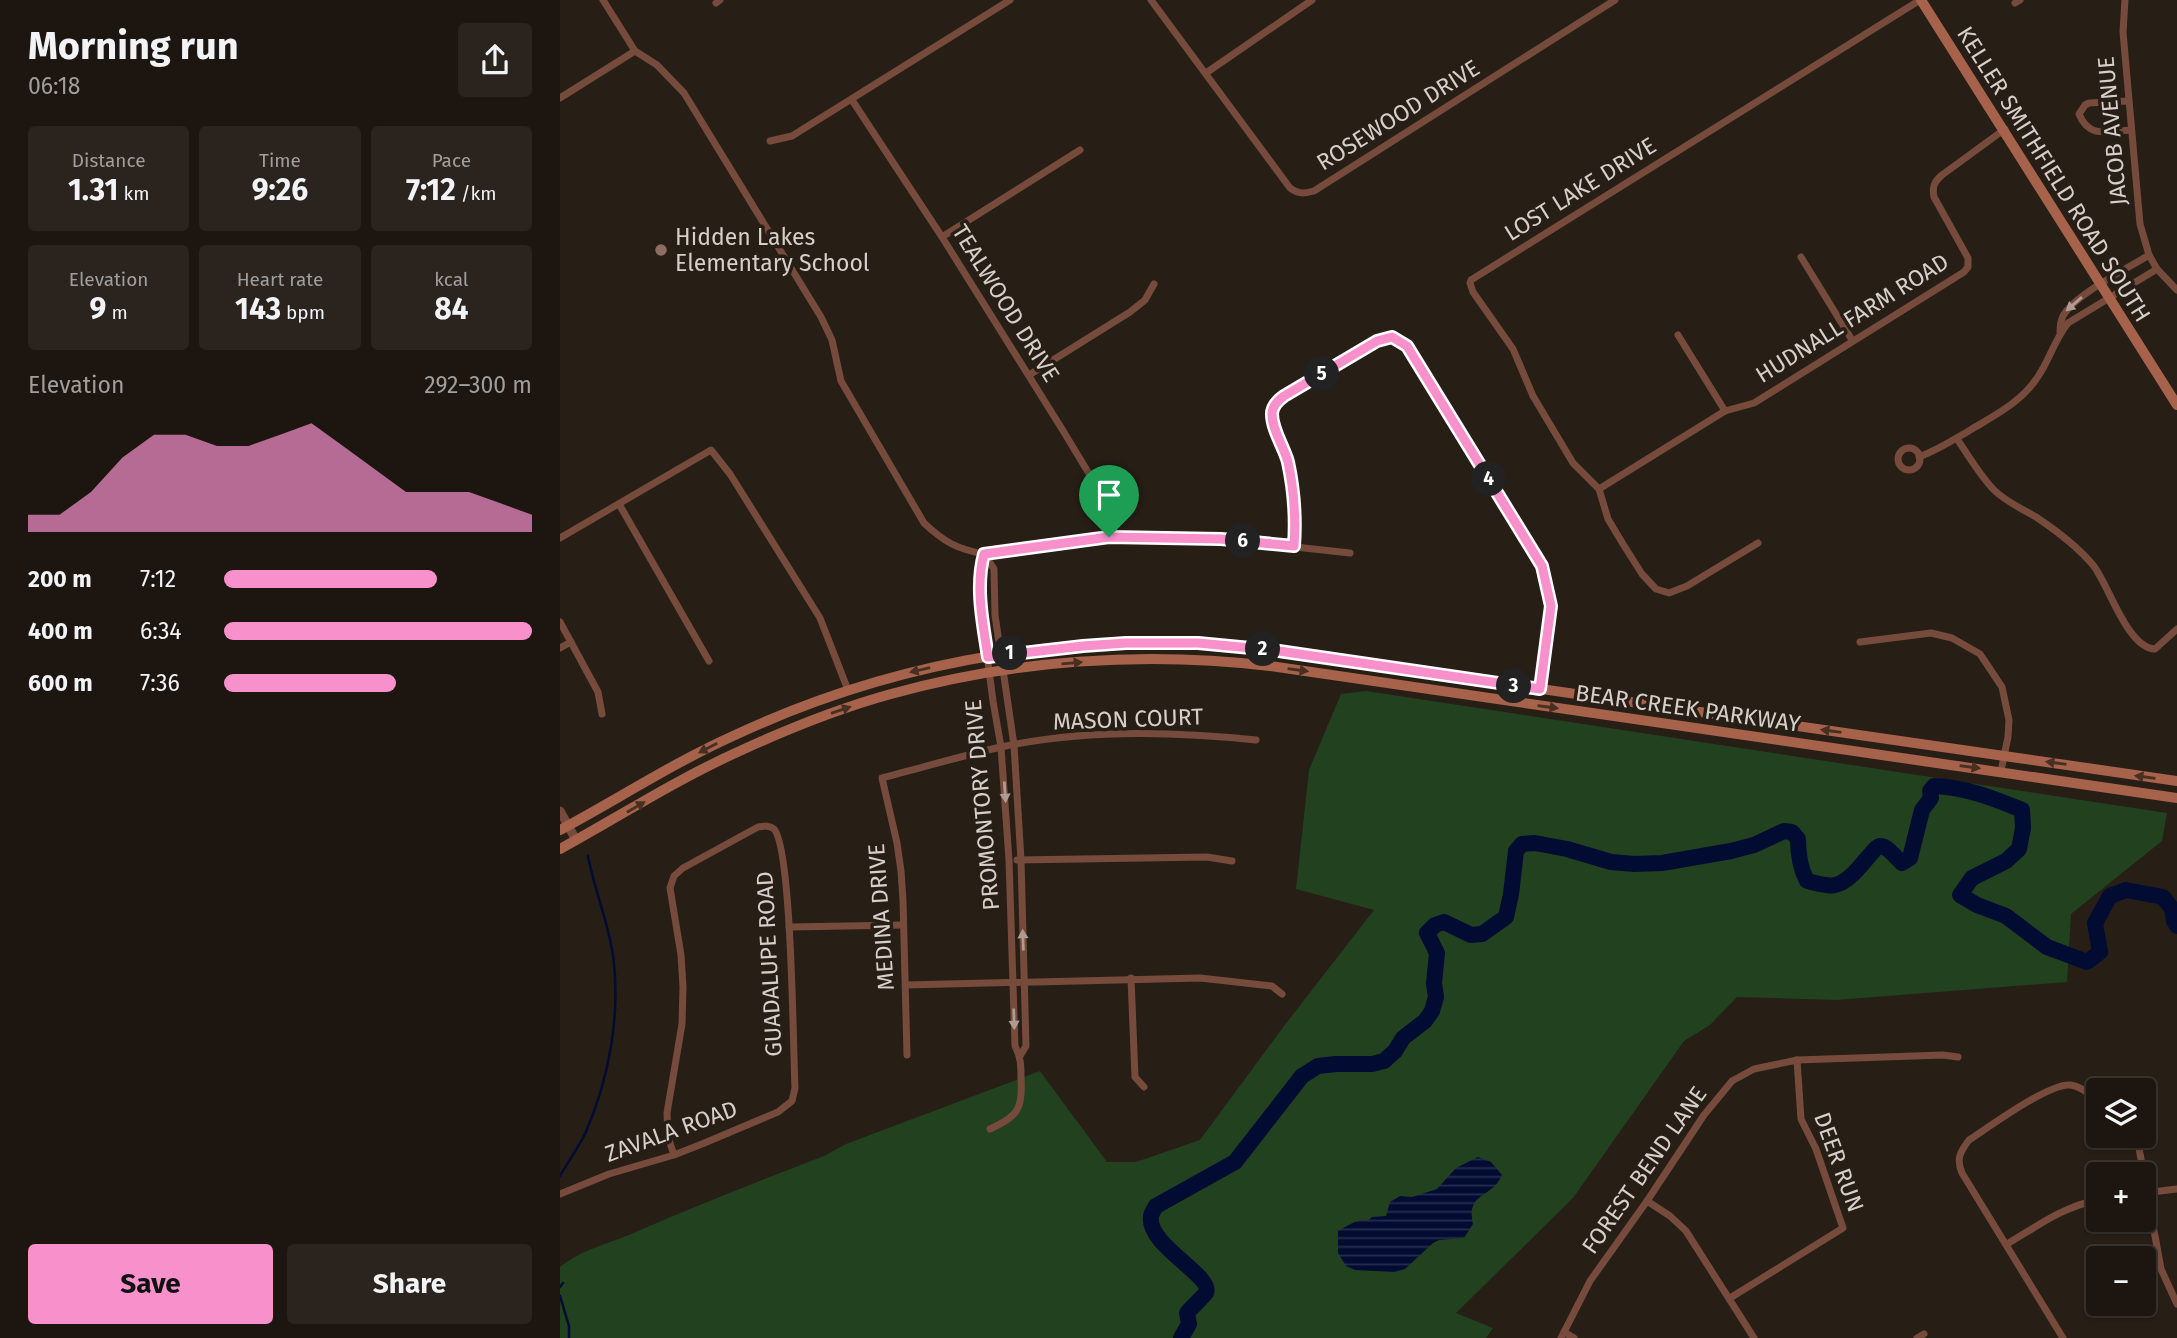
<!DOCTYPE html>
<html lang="en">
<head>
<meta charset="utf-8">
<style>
  :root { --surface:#1d1610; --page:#2a231e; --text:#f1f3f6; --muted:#a09f9f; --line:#3b3530; --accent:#f890cc }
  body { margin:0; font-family:"Fira Sans",sans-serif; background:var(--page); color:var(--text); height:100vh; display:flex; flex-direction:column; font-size:26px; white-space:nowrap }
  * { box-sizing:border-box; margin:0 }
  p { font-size:23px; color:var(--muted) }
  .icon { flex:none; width:38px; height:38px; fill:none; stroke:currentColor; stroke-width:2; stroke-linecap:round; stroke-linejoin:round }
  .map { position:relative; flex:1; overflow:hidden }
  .sheet { display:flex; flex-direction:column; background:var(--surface); width:560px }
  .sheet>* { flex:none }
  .controls { position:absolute; left:1526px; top:1078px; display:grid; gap:14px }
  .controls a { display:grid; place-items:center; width:70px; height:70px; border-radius:7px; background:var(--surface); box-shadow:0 2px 5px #0004,0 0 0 2px var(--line); font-size:35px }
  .pin { position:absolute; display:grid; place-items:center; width:60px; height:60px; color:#fff; margin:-72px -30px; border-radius:50% 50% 50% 0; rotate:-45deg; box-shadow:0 0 7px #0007 }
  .pin .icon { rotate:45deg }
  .km { position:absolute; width:35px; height:35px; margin:-18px; border-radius:50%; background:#222; color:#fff; font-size:19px; line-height:35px; text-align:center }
  .round { display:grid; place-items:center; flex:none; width:74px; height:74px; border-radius:7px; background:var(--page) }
  .head { display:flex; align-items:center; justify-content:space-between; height:119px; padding:0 28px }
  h1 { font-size:38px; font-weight:700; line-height:52px }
  .metrics { display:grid; grid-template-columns:repeat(3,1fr); gap:10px; height:119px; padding:7px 28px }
  .metrics div { display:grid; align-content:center; border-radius:7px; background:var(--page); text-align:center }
  .metrics b { font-size:30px; font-weight:700 }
  .metrics small { font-size:19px; font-weight:400 }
  .metrics p { font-size:19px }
  .chart { height:196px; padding:14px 28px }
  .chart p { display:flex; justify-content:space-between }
  .chart svg { width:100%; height:126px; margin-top:7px; fill:var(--accent); opacity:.7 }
  .cta { display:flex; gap:14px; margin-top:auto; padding:14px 28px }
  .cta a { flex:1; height:80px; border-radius:7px; background:var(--accent); color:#111; font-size:28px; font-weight:700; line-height:80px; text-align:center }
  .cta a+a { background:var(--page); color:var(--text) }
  ul { padding:0 28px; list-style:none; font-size:23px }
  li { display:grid; grid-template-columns:112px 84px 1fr; align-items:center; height:52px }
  li i { height:18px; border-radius:9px; background:var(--accent) }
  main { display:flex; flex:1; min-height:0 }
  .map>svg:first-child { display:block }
  .grass { fill:#22411f }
  .water { fill:url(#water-rules) }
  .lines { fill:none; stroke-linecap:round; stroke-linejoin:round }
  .stream { stroke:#020c33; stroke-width:2.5 }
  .river { stroke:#020c33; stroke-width:16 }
  .minor { stroke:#764b3c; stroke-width:7 }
  .tertiary { stroke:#764b3c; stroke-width:9 }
  .secondary { stroke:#a6624a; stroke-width:10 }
  .oneway { fill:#b09b92 }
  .oneway2 { fill:#472f23 }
  .route-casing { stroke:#fff; stroke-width:14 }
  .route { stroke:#f890cc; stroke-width:9 }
  .education-dot { fill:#8d6e63; stroke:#271e16; stroke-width:2.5 }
  .labels { text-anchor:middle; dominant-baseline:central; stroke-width:7; stroke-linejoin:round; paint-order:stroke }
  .street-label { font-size:23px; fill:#d6d0cb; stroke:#271e16 }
  .poi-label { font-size:23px; fill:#d6d0cb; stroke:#271e16; text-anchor:start }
</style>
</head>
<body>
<main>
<section class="sheet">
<div class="head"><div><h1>Morning run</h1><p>06:18</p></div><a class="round"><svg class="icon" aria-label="share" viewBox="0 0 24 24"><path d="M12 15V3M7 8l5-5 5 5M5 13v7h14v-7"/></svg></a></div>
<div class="metrics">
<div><p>Distance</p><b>1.31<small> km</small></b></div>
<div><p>Time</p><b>9:26</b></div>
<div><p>Pace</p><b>7:12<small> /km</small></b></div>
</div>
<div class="metrics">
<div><p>Elevation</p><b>9<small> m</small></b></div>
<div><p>Heart rate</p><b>143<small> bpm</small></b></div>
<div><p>kcal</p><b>84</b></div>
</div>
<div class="chart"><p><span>Elevation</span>292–300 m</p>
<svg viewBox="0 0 160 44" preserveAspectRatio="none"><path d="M0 44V38L10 38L20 30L30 18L40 10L50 10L60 14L70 14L80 10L90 6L100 14L110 22L120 30L130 30L140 30L150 34L160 38V44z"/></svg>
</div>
<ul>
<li><b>200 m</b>7:12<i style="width:69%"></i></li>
<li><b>400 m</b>6:34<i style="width:100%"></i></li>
<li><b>600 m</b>7:36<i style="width:56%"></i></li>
</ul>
<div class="cta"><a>Save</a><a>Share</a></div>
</section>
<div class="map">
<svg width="1617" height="1338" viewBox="0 0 1617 1338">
  <defs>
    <pattern id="water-rules" width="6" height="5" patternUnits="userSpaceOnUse" patternTransform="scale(1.75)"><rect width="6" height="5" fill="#020c33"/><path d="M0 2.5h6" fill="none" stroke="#262e4f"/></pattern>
  </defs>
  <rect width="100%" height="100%" fill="#271e16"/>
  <!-- grass -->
  <path class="grass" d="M 806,691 L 1607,813 L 1602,841 L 1511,914 L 1507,982 L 1276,1000 L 1177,997 L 1150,1025 L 1124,1041 L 1013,1198 L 896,1313 L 933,1328 L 926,1338 L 0,1338 L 0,1267 C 22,1249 52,1243 78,1231 C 140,1204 202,1180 264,1156 L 286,1144 L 480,1071 L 547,1162 L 576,1162 L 640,1140 L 724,1026 L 814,910 L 736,889 L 749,770 L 781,694 Z"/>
  <!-- water -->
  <path class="water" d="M 918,1157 L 931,1162 L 942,1175 C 931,1200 906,1191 913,1224 L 904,1238 L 879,1240 L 873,1243 L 845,1269 L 834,1272 L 795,1270 L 786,1266 L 778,1253 L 778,1231 C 788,1225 797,1219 809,1220 L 812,1217 L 826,1216 L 830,1202 L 840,1196 L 852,1197 L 877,1189 L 896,1168 Z"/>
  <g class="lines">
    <!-- stream -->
    <g class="stream">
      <path d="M 0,1176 C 8,1162 18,1148 25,1134 C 49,1079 61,1015 53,955 C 48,921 34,889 28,856"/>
      <path d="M 0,1287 L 3,1283"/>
      <path d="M 0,1296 L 9,1326 L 9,1338"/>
    </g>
    <!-- river -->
    <path class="river" d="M 621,1338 L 629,1324 L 627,1313 C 630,1309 645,1295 646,1293 C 654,1276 586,1245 591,1216 C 592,1212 594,1209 596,1206 L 675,1162 L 742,1076 L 758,1066 L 776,1064 L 812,1064 L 824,1061 L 835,1051 L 843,1038 L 865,1021 L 872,1011 L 876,997 L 874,983 L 877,953 L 867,933 L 875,925 L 884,922 L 911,935 L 922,934 L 946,917 L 951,894 L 956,851 L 962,844 L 975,843 L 1007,849 L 1051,862 L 1074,864 L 1102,863 L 1171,851 L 1194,845 L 1224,831 L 1232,832 L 1238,839 C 1238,855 1240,868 1247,881 C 1256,883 1267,887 1275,885 C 1295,881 1313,846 1320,846 C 1328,846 1336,858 1342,863 L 1350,858 L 1362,810 L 1371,798 L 1370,791 L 1374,786 C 1405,787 1433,798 1462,810 L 1463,828 L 1459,849 L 1446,861 L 1412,878 L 1400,895 L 1417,905 L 1446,916 L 1487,947 L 1527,962 L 1540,952 L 1535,923 L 1550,896 L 1566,890 L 1603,897 L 1612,909 L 1614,921 L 1617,926"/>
    <!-- minor -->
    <g class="minor">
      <path d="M 43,0 L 75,51 L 97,65 L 124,93 L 261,317 L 272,340 L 281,381 L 364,523 C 384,542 397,549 424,554 L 549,537 L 661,539 L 790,553"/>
      <path d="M 591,0 L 730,188 C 738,194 744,194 754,191 L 1055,0"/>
      <path d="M 1565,0 L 1563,32 L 1580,224 L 1589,255 L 1597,269 L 1617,290"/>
      <path d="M 156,3 L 160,0"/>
      <path d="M 1455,3 L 1460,0"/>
      <path d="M 646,73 L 752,0"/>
      <path d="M 0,98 L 75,51"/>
      <path d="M 292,100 L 382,237 L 502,429 L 528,472 L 541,504 L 549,537"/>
      <path d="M 1568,101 L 1529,103 L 1525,105 L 1519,114 C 1529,139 1548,131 1571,130"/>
      <path d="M 210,141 L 232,136 L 450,0"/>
      <path d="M 382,237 L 520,150"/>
      <path d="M 1241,257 L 1292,340"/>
      <path d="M 1500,332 C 1500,326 1500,322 1503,316 C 1514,295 1567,269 1589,255"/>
      <path d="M 1118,335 L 1165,411"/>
      <path d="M 469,375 L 570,312 L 585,300 L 594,284"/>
      <path d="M 1397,439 C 1409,456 1420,476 1435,491 C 1447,502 1462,509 1476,517 C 1497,531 1517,546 1533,565 C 1549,585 1567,648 1595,649 L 1617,629"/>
      <circle cx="1349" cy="459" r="11"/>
      <path d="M 1359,457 C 1380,449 1393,440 1412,429 C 1437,414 1463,401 1479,375 C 1490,358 1495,339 1508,323 L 1597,269"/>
      <path d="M 1039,489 L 1165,411 L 1194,403 L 1404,272 L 1408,267 L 1408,258 L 1374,197 C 1372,187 1374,182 1382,175 L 1445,129"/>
      <path d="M 59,504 L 149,661"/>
      <path d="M 0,538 L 151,450 L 170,474 L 260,618 L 288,690"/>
      <path d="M 1198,543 L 1127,586 L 1109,593 L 1096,589 L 1082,574 L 1063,544 L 1048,519 L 1039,489 L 1013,463 L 973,396 L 953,349 L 913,292 L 910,283 L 911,280 L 1360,0"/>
      <path d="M 734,546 L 736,518 L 727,462 L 713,421 L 712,412 L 716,402 L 817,341 C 830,335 837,337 847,346 L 982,567 L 991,606 L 980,689"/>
      <path d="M 424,554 L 420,569 L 422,617 L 433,701 L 441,747 L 449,860 L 455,1046 C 461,1057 461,1066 461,1078 C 463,1109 458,1116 430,1129"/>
      <path d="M 424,554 L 434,569 L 435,615 L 454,745 L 461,860 L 466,1046 L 460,1056"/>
      <path d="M 0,622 L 38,692 L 42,714"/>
      <path d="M 1300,642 L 1371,633 L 1392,638 L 1420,654 L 1442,687 L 1449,720 L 1448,737 L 1441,771"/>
      <path d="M 0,648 L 11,642"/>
      <path d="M 457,860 L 647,857 L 672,861"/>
      <path d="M 229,927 L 343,925"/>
      <path d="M 571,978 L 575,1077 L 584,1087"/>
      <path d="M 346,985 L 640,978 L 712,986 L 722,994"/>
      <path d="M 347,1055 L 343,900 L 341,871 L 337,843 L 322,778 C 361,768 401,756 441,747 C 523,729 612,731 696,740"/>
      <path d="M 1573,1136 L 1579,1148 L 1601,1269 L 1617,1304"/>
      <path d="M 1584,1193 L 1617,1189"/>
      <path d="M 0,1194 L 49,1174 L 114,1155 L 142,1144 L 218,1112 L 232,1101 L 235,1088 C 233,1049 232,849 214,829 C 209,825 204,826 198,827 L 123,868 L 114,876 L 110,888 L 121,955 L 123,987 L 122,1024 L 107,1113 L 108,1137 L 114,1155"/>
      <path d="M 1087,1201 L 1110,1216 L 1126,1231 L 1194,1338"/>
      <path d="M 1447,1244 C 1476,1227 1504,1206 1538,1200"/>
      <path d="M 1170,1298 L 1283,1228 L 1256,1149 L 1241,1119 L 1237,1060"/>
      <path d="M 1004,1332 L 1014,1338"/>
      <path d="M 1001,1338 L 1030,1281 L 1087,1201 L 1144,1115 L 1172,1081 L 1194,1069 L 1237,1060 L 1383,1055 L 1398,1057"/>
      <path d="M 1357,1338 L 1364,1334"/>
      <path d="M 1503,1338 L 1402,1173 C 1396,1159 1400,1152 1409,1140 C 1429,1127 1489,1083 1510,1085 C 1521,1086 1530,1095 1538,1101"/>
    </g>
    <!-- tertiary -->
    <path class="tertiary" d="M 0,811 L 16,840"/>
    <!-- secondary -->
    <g class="secondary">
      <path d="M 1361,0 L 1617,405"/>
      <path d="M 0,830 C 58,799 113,763 173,736 C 341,657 527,628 712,650 L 1617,781"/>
      <path d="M 0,849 C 60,816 119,778 182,750 C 230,728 280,708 331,694 C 453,660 584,651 710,666 L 1617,798"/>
    </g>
  </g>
  <!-- one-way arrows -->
  <defs><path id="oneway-solid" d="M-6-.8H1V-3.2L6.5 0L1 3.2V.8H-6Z" transform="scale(1.75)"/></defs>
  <g class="oneway">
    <use href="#oneway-solid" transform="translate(1514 304) rotate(139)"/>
    <use href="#oneway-solid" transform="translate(445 792) rotate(86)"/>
    <use href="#oneway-solid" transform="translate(463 940) rotate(-92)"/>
    <use href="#oneway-solid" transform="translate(454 1019) rotate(88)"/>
  </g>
  <g class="oneway2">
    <use href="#oneway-solid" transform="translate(512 663) rotate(-5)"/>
    <use href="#oneway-solid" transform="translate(360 670) rotate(167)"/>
    <use href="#oneway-solid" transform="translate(738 670) rotate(8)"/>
    <use href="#oneway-solid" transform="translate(988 707) rotate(8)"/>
    <use href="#oneway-solid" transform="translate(281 710) rotate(-19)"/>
    <use href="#oneway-solid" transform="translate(1271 731) rotate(-172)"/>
    <use href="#oneway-solid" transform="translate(148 748) rotate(153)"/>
    <use href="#oneway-solid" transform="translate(1496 763) rotate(-172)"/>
    <use href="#oneway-solid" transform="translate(1410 767) rotate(8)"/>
    <use href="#oneway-solid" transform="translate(1585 777) rotate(-172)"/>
    <use href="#oneway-solid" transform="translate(76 807) rotate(-30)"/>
  </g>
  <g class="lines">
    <defs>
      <path id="route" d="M 832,337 L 847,346 L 982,566 L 991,606 L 980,689 L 712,650 L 638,643 L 566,643 L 523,646 L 428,657 C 423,624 415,587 424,554 L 549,537 L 661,539 L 734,546 C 736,518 734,490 728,462 C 724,447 712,430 712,414 C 712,406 717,401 724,396 L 817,341 Z"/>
    </defs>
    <!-- route casing -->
    <use href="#route" class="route-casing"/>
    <!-- route -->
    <use href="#route" class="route"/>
  </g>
  <!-- markers -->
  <circle class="education-dot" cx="101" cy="250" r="7"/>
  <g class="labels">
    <!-- street labels -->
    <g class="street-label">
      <text transform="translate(838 115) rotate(-32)">ROSEWOOD DRIVE</text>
      <text transform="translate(1552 131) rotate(-95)">JACOB AVENUE</text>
      <text transform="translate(1494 174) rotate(58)">KELLER SMITHFIELD ROAD SOUTH</text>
      <text transform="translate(1020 189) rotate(-32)">LOST LAKE DRIVE</text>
      <text transform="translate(446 303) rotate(58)">TEALWOOD DRIVE</text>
      <text transform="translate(1292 318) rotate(-32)">HUDNALL FARM ROAD</text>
      <text transform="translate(1128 708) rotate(8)">BEAR CREEK PARKWAY</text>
      <text transform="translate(568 719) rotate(-2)">MASON COURT</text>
      <text transform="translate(422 805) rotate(-95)">PROMONTORY DRIVE</text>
      <text transform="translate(321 917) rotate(-94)">MEDINA DRIVE</text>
      <text transform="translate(209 964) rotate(-93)">GUADALUPE ROAD</text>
      <text transform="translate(111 1131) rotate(-20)">ZAVALA ROAD</text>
      <text transform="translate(1279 1162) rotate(70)">DEER RUN</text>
      <text transform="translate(1084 1170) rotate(-55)">FOREST BEND LANE</text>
    </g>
    <!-- poi labels -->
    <g class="poi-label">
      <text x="115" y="237">Hidden Lakes<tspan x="115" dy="26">Elementary School</tspan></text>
    </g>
  </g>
</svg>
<div class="controls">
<a><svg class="icon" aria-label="layers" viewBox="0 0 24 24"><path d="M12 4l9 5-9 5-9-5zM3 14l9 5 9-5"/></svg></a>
<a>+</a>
<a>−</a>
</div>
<div class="pin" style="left:549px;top:537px;background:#1e9e55"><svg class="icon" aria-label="arrive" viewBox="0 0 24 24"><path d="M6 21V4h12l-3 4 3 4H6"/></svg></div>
<b class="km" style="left:450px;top:653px">1</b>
<b class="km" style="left:703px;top:649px">2</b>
<b class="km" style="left:954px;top:686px">3</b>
<b class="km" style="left:929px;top:479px">4</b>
<b class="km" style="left:762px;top:374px">5</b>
<b class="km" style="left:683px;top:541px">6</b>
</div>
</main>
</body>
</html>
